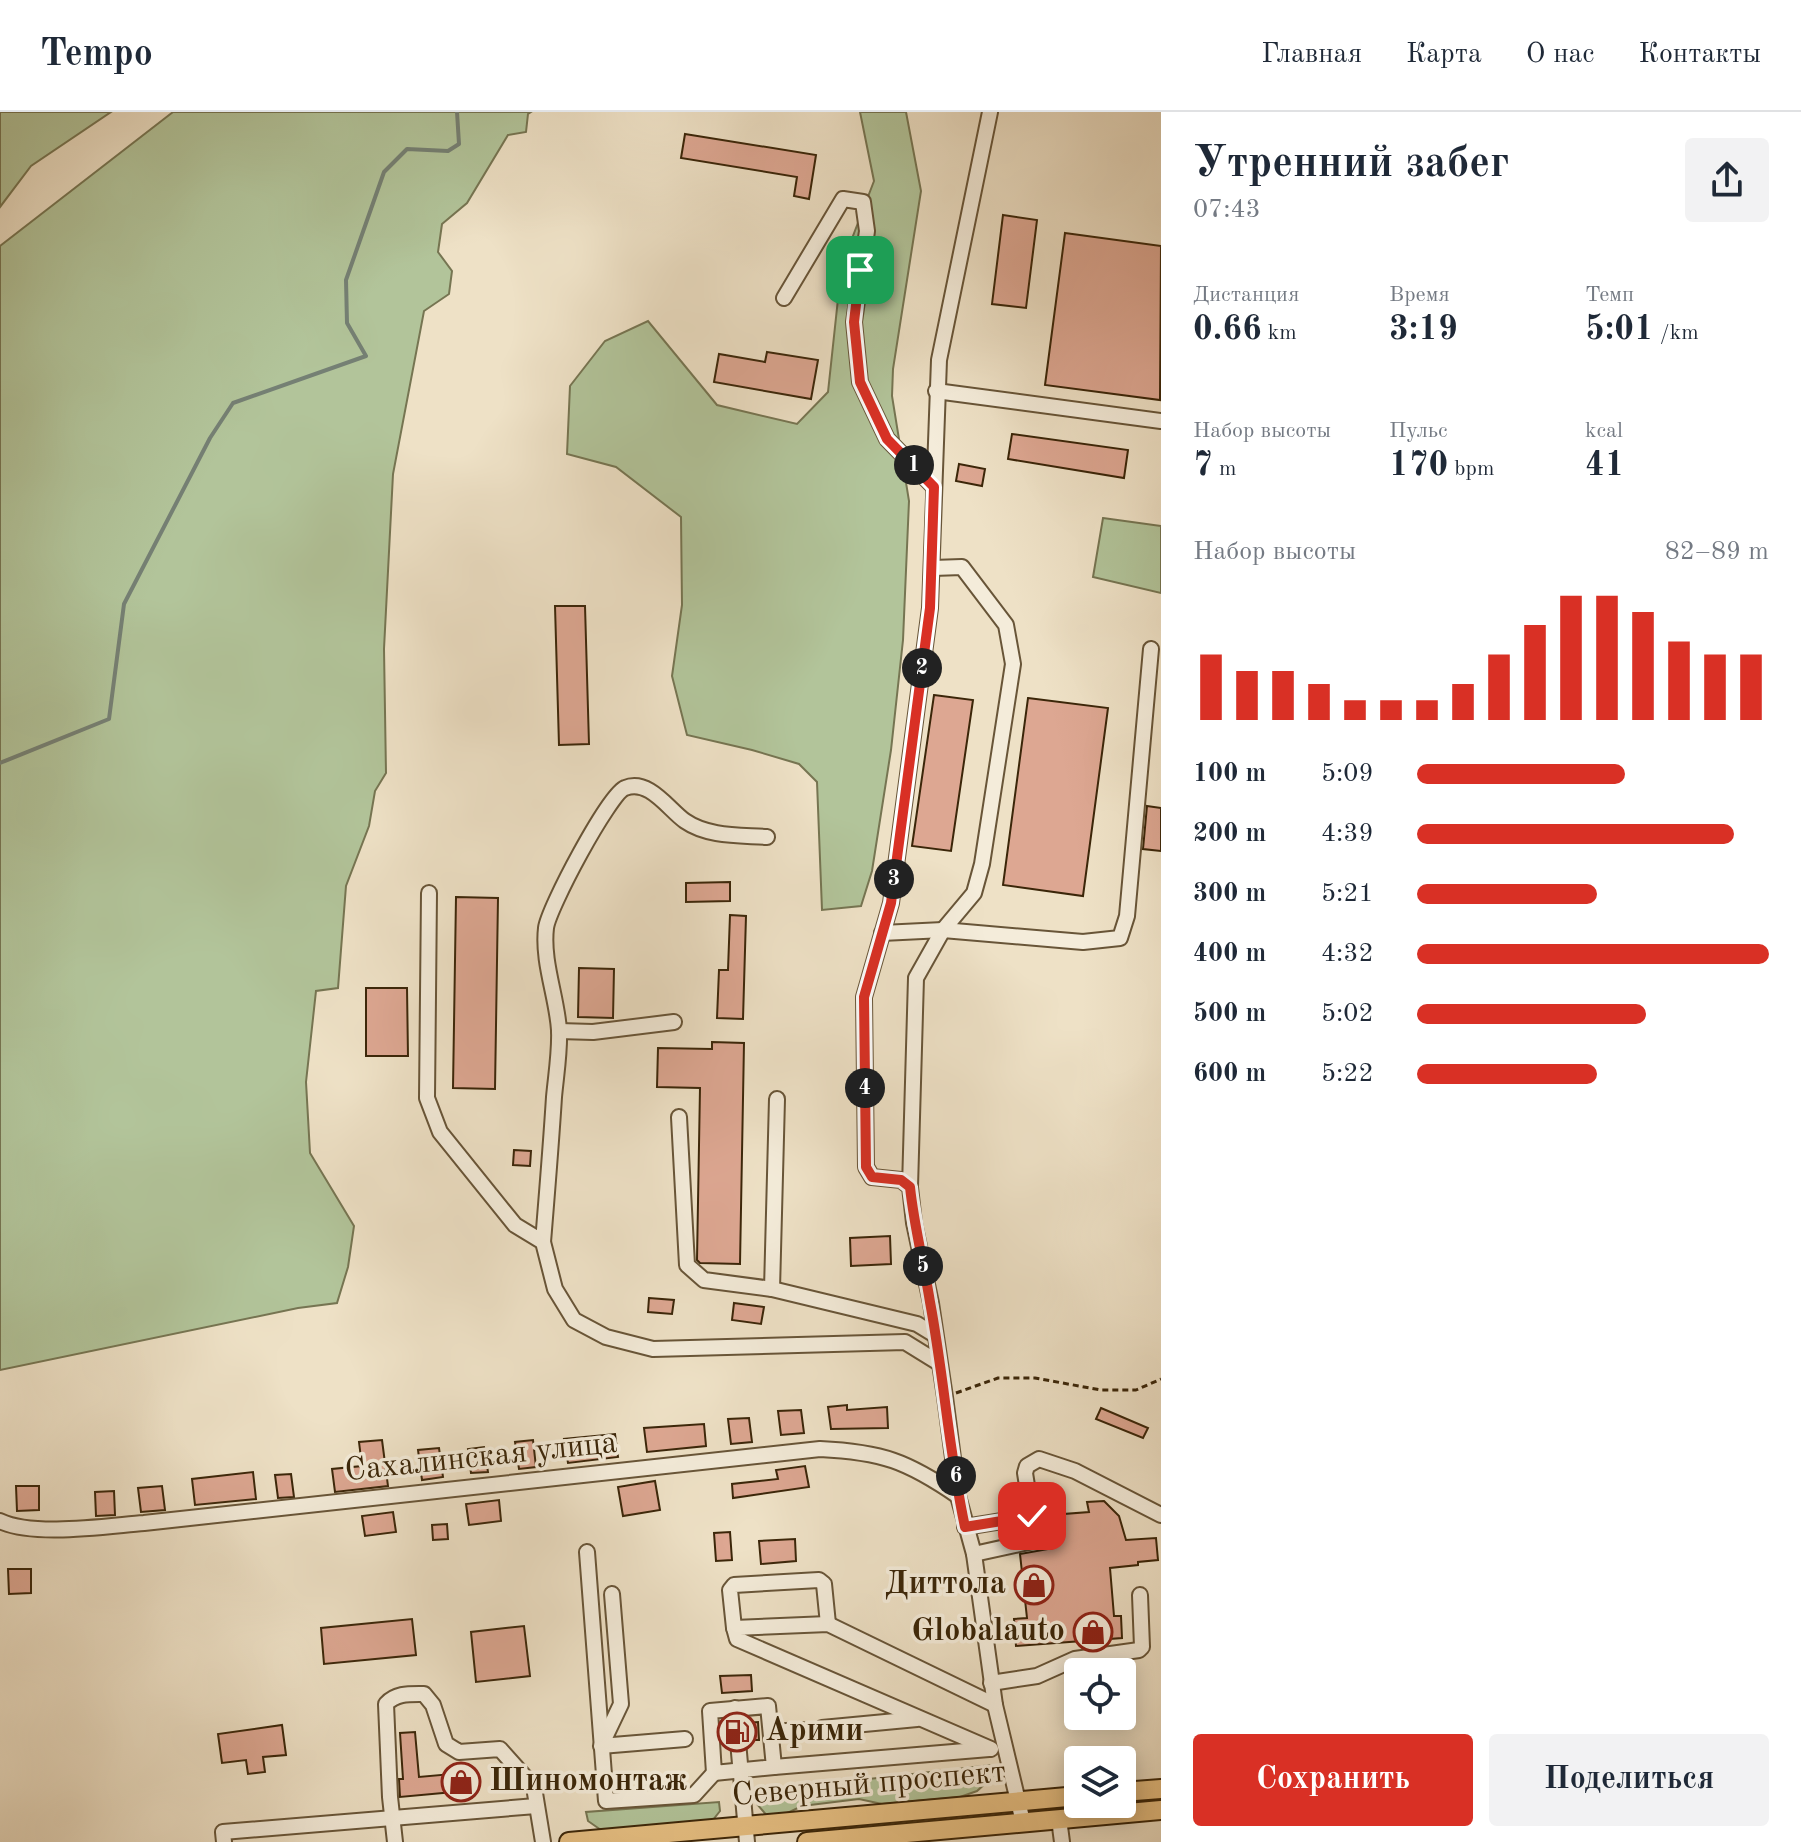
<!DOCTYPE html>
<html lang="ru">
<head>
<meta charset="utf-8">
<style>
  :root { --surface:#fff; --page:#f2f2f3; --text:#1f2937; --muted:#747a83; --line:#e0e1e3; --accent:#d93025 }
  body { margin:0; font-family:"Old Standard TT",serif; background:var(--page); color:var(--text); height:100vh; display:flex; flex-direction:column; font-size:30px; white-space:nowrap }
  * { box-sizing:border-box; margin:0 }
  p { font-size:26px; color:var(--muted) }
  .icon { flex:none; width:44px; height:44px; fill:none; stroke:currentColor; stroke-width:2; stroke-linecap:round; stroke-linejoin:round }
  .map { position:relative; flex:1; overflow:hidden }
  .sheet { display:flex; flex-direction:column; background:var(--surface); width:640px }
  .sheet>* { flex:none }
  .fabs { position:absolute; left:1064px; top:1546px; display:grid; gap:16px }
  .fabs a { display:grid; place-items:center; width:72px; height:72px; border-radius:8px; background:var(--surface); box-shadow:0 4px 20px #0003; font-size:40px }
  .pin { position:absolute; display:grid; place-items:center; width:68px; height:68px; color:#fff; margin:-34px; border-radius:16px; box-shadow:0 4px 12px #0006 }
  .km { position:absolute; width:40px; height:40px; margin:-20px; border-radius:50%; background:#222; color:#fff; font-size:22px; line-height:40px; text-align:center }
  .round { display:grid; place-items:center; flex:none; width:84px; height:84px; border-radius:8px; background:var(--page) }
  .head { display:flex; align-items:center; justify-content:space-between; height:136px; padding:0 32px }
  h1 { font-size:44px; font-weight:600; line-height:60px }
  .figures { display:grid; grid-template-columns:repeat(3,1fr); gap:12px; height:136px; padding:8px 32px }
  .figures div { display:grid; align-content:center }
  .figures b { font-size:34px; font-weight:600 }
  .figures small { font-size:22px; font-weight:400 }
  .figures p { font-size:22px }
  .chart { height:224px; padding:16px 32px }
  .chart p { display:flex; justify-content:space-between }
  .chart svg { width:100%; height:144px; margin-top:8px; stroke:var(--accent); stroke-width:6 }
  .cta { display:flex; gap:16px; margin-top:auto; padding:16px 32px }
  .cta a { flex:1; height:92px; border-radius:8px; background:var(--accent); color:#fff; font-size:32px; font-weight:600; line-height:92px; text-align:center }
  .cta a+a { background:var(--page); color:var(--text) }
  ul { padding:0 32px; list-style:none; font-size:26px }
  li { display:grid; grid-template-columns:128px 96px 1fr; align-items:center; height:60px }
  li i { height:20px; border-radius:10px; background:var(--accent) }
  header { display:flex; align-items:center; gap:48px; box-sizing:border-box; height:112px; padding:0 40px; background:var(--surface); border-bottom:2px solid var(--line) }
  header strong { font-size:38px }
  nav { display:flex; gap:44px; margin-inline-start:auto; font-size:28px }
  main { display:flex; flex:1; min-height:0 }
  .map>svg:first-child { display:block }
  .green { fill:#b2c49a; stroke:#767552; stroke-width:2 }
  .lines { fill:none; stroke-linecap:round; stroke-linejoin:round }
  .stream { stroke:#758074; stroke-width:4 }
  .building { fill:#dda792; stroke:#3b2609; stroke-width:2 }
  .minor-casing { stroke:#685538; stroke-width:18 }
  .major-casing { stroke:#3b2609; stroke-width:22 }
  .path { stroke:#3b2609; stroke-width:3; stroke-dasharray:6 4; stroke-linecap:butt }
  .minor { stroke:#f4ecda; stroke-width:14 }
  .major { stroke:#e7c083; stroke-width:18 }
  .route-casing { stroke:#fff; stroke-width:16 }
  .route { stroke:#d93025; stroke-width:10 }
  .labels { text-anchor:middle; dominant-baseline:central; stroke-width:7; stroke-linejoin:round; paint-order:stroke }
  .street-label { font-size:32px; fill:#3b2609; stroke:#f4ecda }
  .poi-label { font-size:32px; font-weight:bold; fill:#3b2609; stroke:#f4ecda; text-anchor:end }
</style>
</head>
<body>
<header>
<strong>Tempo</strong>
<nav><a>Главная</a><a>Карта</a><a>О нас</a><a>Контакты</a></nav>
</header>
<main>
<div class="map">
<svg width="1161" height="1730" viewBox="0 0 1161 1730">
  <rect width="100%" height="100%" fill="#eee1c6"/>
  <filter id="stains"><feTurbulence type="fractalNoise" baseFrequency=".0025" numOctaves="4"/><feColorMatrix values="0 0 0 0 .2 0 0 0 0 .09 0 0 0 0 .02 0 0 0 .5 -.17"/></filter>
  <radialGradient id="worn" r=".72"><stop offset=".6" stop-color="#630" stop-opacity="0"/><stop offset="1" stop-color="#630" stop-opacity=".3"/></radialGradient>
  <!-- green -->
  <g class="green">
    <path d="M 0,0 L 111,0 L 31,54 L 0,95 Z"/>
    <path d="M 173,0 L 531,0 L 528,2 L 526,20 L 508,23 L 467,91 L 442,112 L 438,140 L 452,159 L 449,182 L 424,199 L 393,362 L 384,537 L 386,661 L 375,679 L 369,714 L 346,774 L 338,876 L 316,879 L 306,970 L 310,1041 L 354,1114 L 348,1155 L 337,1191 L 298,1196 L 0,1258 L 0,134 Z"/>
    <path d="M 860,0 L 906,0 L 921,79 L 893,257 L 892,284 L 909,389 L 903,528 L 891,638 L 872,759 L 861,794 L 822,798 L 817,670 L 799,652 L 752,638 L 687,623 L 672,564 L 682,493 L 681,405 L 616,355 L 567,342 L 570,274 L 605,229 L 648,209 L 717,293 L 797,312 L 828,280 L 838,187 L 848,137 L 874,69 Z"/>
    <path d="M 1103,406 L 1161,414 L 1161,481 L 1093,465 Z"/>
    <path d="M 991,1653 L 997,1661 L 977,1679 L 960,1685 L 882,1692 L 859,1687 L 802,1694 L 781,1704 L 768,1705 L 757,1692 L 755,1680 Z"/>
    <path d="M 719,1690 L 720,1699 L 712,1709 L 601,1718 L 588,1709 L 586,1700 Z"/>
  </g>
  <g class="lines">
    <!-- stream -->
    <path class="stream" d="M 0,651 L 109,607 L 124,492 L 210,326 L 233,291 L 366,244 L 347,211 L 346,168 L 384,60 L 407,37 L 448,39 L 459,32 L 457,0"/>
  </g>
  <!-- building -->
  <g class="building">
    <path d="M 685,22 L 816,43 L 809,87 L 794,84 L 797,65 L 681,46 Z"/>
    <path d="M 1003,103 L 1037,108 L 1026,196 L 992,192 Z"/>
    <path d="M 1065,121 L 1161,134 L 1160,288 L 1045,273 Z"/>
    <path d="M 767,240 L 818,248 L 811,287 L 714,270 L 719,242 L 765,250 Z"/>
    <path d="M 1012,322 L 1128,338 L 1124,366 L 1008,347 Z"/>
    <path d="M 959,352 L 985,357 L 982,374 L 956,369 Z"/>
    <path d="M 555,494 L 585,494 L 589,632 L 559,633 Z"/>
    <path d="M 934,583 L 973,588 L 951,739 L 912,734 Z"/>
    <path d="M 1028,586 L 1108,596 L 1083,784 L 1003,773 Z"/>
    <path d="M 1147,694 L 1161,696 L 1161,739 L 1143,737 Z"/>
    <path d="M 730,770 L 730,789 L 686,790 L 686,771 Z"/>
    <path d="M 456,785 L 498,786 L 495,977 L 453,976 Z"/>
    <path d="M 730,803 L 746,804 L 743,907 L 717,906 L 719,858 L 728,858 Z"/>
    <path d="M 579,856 L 614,857 L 613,906 L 578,905 Z"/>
    <path d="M 366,876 L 407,876 L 408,944 L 366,944 Z"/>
    <path d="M 712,930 L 744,931 L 740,1152 L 700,1151 L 697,1148 L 700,976 L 657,975 L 658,936 L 712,937 Z"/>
    <path d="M 514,1038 L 531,1039 L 530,1054 L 513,1053 Z"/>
    <path d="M 890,1124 L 891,1152 L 851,1154 L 850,1126 Z"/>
    <path d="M 649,1186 L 674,1188 L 672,1202 L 648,1200 Z"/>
    <path d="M 734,1191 L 764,1195 L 761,1212 L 732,1208 Z"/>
    <path d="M 847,1293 L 847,1298 L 887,1295 L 888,1316 L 831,1317 L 828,1295 Z"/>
    <path d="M 1101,1296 L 1148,1316 L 1143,1326 L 1096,1307 Z"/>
    <path d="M 801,1298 L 804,1321 L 781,1323 L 778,1299 Z"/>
    <path d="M 749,1306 L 752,1330 L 731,1332 L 728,1307 Z"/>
    <path d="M 704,1312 L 706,1334 L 647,1340 L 644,1316 Z"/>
    <path d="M 615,1322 L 618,1345 L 568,1351 L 564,1327 Z"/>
    <path d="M 382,1328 L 388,1374 L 335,1380 L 332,1357 L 362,1354 L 359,1330 Z"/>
    <path d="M 533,1328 L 536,1355 L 519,1357 L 515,1330 Z"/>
    <path d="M 484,1335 L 488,1360 L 471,1361 L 468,1337 Z"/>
    <path d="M 439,1336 L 443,1365 L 422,1368 L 418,1338 Z"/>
    <path d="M 805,1354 L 809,1375 L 733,1386 L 732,1372 L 778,1367 L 776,1358 Z"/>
    <path d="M 253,1360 L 256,1387 L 195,1393 L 192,1367 Z"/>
    <path d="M 291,1362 L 294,1385 L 278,1386 L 275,1363 Z"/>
    <path d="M 655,1369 L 660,1398 L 623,1404 L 618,1375 Z"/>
    <path d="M 16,1374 L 39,1374 L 39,1398 L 17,1399 Z"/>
    <path d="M 162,1374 L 165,1398 L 141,1400 L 138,1376 Z"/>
    <path d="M 114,1379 L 115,1403 L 96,1404 L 95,1380 Z"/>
    <path d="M 499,1388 L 501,1409 L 469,1413 L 466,1392 Z"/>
    <path d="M 1104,1389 L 1119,1404 L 1126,1428 L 1156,1426 L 1158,1448 L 1138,1450 L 1138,1453 L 1110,1456 L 1114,1504 L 1121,1504 L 1122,1526 L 1016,1534 L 1014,1507 L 1027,1506 L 1020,1442 L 1054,1436 L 1051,1403 L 1089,1400 L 1087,1390 Z"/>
    <path d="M 393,1400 L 396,1420 L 365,1424 L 362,1404 Z"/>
    <path d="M 447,1412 L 448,1427 L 433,1428 L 432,1413 Z"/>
    <path d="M 730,1420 L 732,1448 L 716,1449 L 714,1421 Z"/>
    <path d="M 795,1427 L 796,1449 L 761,1452 L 759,1429 Z"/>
    <path d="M 8,1457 L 31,1457 L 31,1481 L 9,1482 Z"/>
    <path d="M 412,1507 L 416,1543 L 324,1552 L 321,1516 Z"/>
    <path d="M 524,1514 L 530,1564 L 476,1570 L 471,1520 Z"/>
    <path d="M 751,1563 L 752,1579 L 722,1581 L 720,1564 Z"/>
    <path d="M 758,1610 L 759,1628 L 748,1628 L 746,1611 Z"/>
    <path d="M 282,1613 L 286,1643 L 263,1645 L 265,1660 L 248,1662 L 246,1648 L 222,1651 L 218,1622 Z"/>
    <path d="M 415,1620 L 419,1665 L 474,1660 L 475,1678 L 400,1685 L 399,1667 L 403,1667 L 400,1621 Z"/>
  </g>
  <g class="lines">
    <defs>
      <g id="minor">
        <path d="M 990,0 L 939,248 L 930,496 L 891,791 L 864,885 L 866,1055 L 872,1065 L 901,1068 L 910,1075 L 914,1111 L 931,1191 L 945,1285 L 958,1384 L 974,1442 L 995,1593 L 1023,1710"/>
        <path d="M 784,186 L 843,87 L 863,90 L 867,119 L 854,210 L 860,270 L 887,327 L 934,375"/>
        <path d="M 936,279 L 1161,309"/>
        <path d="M 429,781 L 427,986 L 440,1020 L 515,1113 L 543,1130 L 555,1177 L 574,1208 L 606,1225 L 653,1237 L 905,1230 L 939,1251"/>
        <path d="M 882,821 L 943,818 L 1083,830 L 1120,826 L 1127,804 L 1151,537"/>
        <path d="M 559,919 L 593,920 L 674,910"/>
        <path d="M 679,1005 L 687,1153 L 704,1168 L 772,1177 L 917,1212 L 935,1223"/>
        <path d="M 910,1075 L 916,866 L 943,818 L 974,781 L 982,752 L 1013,552 L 1006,513 L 962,455 L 933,456"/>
        <path d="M 543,1130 C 547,1081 551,1033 554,985 C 556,963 560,940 559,918 C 557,885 542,850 546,816 C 548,797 609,682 625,676 C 649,666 669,698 685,709 C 708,725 740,723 767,725"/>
        <path d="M 772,1177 L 777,987"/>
        <path d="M 0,1409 C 33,1425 106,1414 144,1411 L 820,1337 C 882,1340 907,1349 958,1384"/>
        <path d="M 965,1415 L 1032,1404"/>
        <path d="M 587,1440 L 606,1689 L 694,1683 L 714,1661"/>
        <path d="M 974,1442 L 1033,1429 L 1035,1424 L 1025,1361 L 1027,1354 L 1039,1347 L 1075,1359 L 1161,1403"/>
        <path d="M 612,1482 L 621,1592 L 601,1634 L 685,1627"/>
        <path d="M 734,1516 L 730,1478 L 734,1473 L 819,1468 L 824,1472 L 828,1512"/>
        <path d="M 991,1571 L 1037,1564 L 1075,1547 L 1139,1538 L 1142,1535 L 1140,1483"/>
        <path d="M 768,1594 L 774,1655 L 714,1661 L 710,1599 Z"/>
        <path d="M 735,1596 L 747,1730"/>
        <path d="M 822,1616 L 917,1607"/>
        <path d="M 771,1620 L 802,1618"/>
        <path d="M 991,1637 L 737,1527 L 734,1516 L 828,1512 L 995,1593"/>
        <path d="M 774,1655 L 989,1637"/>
        <path d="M 1059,1707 L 1062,1730"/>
        <path d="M 224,1730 L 223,1720 L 536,1694"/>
        <path d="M 395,1730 L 390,1685 L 386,1592 C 396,1581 409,1582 424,1582 L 433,1593 L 446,1632 L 459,1640 L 500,1637 L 534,1675 L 543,1730"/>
      </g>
      <g id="major">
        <path d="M 1122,1680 L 1161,1677"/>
        <path d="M 569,1730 L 1078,1684"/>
        <path d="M 807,1730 L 1161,1698"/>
      </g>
    </defs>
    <!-- minor casing -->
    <use href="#minor" class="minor-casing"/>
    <!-- major casing -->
    <use href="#major" class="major-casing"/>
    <!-- path -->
    <path class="path" d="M 956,1281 L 998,1266 L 1035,1266 L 1101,1278 L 1136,1278 L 1161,1267"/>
    <!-- minor -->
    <use href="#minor" class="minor"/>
    <!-- major -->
    <use href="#major" class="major"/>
  </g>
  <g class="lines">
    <defs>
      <path id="route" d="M 860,158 L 854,210 L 860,270 L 887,327 L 934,375 L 930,496 L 891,791 L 864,885 L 866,1055 L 872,1065 L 901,1068 L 910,1075 C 914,1114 924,1152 930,1190 C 944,1265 949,1341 965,1415 L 1032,1404"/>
    </defs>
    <!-- route casing -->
    <use href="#route" class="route-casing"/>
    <!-- route -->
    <use href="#route" class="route"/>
  </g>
  <!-- icons -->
  <defs>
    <symbol id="shop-ring" viewBox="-11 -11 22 22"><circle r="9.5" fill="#f4ecda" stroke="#8f2418" stroke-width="1.5"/><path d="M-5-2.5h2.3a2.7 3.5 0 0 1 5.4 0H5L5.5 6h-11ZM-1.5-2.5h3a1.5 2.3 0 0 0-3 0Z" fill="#8f2418"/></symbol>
    <symbol id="fuel-ring" viewBox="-11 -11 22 22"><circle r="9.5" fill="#f4ecda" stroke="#8f2418" stroke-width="1.5"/><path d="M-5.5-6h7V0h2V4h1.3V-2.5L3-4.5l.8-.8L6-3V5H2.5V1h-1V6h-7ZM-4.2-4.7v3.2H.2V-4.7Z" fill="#8f2418"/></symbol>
  </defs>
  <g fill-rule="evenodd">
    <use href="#shop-ring" x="1012" y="1451" width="44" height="44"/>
    <use href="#shop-ring" x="1071" y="1498" width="44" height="44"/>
    <use href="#fuel-ring" x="715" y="1598" width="44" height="44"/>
    <use href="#shop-ring" x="439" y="1648" width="44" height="44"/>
  </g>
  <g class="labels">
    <!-- street labels -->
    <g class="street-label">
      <text transform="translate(481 1346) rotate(-6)">Сахалинская улица</text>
      <text transform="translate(869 1673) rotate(-5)">Северный проспект</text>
    </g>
    <!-- poi labels -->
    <g class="poi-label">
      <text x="1006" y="1473">Диттола</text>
      <text x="1065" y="1520">Globalauto</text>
      <text x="765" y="1620" text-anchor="start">Арими</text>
      <text x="489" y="1670" text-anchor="start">Шиномонтаж</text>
    </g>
  </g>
  <rect width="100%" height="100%" filter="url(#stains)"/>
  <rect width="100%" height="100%" fill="url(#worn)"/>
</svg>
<div class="fabs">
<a><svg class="icon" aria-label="locate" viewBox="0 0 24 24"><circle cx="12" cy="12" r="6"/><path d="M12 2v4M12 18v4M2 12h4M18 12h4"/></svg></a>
<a><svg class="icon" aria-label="layers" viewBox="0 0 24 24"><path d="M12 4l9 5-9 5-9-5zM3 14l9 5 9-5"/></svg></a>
</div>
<div class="pin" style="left:860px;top:158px;background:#1e9e55"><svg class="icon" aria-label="arrive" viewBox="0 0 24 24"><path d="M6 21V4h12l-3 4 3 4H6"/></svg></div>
<div class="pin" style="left:1032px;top:1404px;background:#d93025"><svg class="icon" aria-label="check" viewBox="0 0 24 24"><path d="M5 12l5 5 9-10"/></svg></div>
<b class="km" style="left:914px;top:353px">1</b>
<b class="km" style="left:922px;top:556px">2</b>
<b class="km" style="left:894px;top:767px">3</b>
<b class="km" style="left:865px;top:976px">4</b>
<b class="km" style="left:923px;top:1154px">5</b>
<b class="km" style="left:956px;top:1364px">6</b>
</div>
<section class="sheet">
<div class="head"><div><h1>Утренний забег</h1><p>07:43</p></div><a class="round"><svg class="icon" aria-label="share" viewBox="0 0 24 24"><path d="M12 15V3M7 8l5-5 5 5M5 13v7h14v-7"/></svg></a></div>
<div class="figures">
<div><p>Дистанция</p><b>0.66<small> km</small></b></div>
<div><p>Время</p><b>3:19</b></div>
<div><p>Темп</p><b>5:01<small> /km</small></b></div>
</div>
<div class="figures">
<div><p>Набор высоты</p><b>7<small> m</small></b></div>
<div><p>Пульс</p><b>170<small> bpm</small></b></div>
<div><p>kcal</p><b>41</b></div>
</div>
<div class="chart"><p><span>Набор высоты</span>82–89 m</p>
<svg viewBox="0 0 160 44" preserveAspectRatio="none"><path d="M5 44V24M15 44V29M25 44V29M35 44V33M45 44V38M55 44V38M65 44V38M75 44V33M85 44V24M95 44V15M105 44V6M115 44V6M125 44V11M135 44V20M145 44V24M155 44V24"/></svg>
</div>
<ul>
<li><b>100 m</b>5:09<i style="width:59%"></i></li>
<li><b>200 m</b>4:39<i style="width:90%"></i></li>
<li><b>300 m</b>5:21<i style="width:51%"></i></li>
<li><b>400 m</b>4:32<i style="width:100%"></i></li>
<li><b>500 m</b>5:02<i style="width:65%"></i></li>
<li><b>600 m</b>5:22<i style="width:51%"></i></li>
</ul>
<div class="cta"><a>Сохранить</a><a>Поделиться</a></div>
</section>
</main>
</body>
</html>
